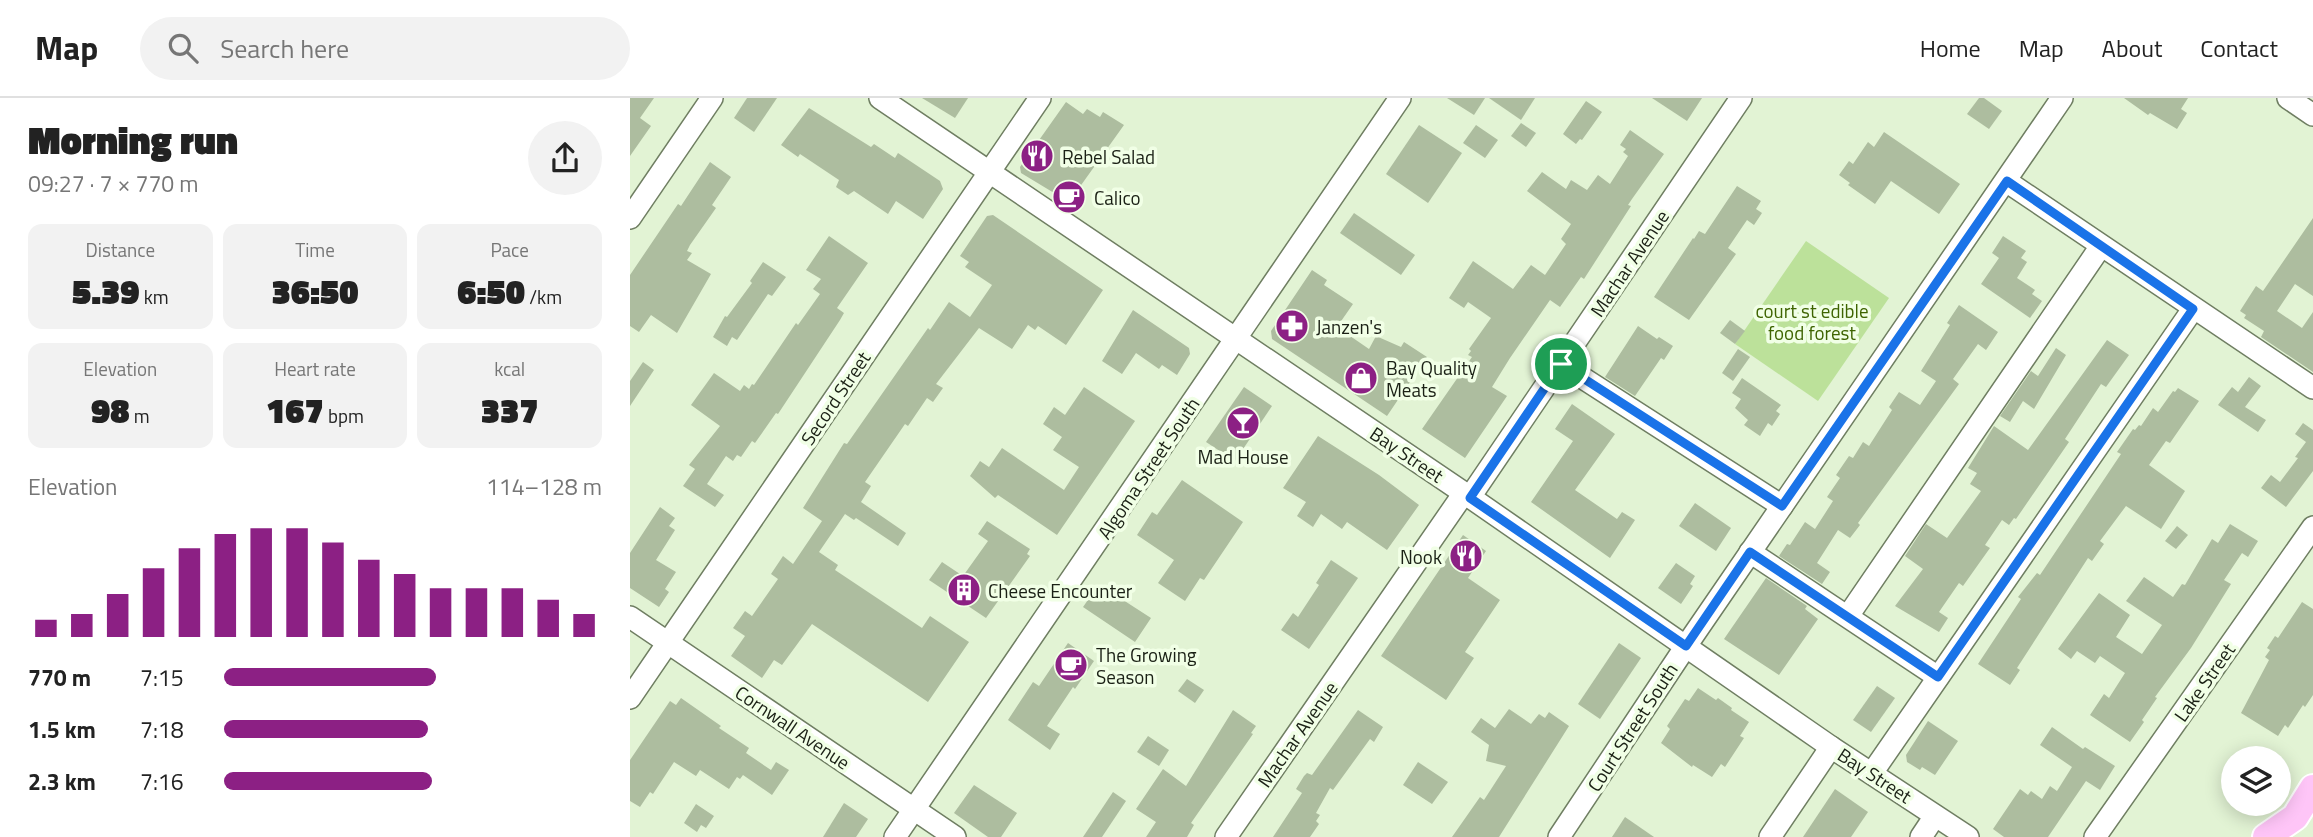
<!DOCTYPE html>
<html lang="en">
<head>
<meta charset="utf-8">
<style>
  :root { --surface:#fff; --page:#f2f2f2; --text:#222; --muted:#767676; --line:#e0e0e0; --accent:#8c2084 }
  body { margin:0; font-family:"Titillium Web",sans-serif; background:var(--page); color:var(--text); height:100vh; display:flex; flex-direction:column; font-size:26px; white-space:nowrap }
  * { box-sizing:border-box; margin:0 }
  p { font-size:23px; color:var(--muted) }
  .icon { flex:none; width:38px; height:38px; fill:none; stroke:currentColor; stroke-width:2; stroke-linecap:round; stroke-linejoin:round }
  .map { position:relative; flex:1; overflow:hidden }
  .sheet { display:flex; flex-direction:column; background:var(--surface); width:630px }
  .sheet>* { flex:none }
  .fabs { position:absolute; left:1591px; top:648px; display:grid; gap:14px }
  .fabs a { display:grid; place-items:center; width:70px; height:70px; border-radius:50%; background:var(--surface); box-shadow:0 4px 18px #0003; font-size:35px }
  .pin { position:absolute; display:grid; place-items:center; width:60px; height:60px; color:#fff; margin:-30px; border:4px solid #fff; border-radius:50%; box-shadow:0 2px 7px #0007 }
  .round { display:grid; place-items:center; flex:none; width:74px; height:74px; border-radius:37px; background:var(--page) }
  .summary { display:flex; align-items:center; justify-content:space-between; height:119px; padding:0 28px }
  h1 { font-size:38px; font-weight:800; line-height:52px }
  .stats { display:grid; grid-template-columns:repeat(3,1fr); gap:10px; height:119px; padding:7px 28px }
  .stats div { display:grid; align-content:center; border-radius:14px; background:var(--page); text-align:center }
  .stats b { font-size:35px; font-weight:800 }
  .stats small { font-size:19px; font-weight:400 }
  .stats p { font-size:19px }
  .chart { height:196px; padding:14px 28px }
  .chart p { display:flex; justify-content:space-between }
  .chart svg { width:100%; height:126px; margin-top:7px; stroke:var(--accent); stroke-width:6 }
  ul { padding:0 28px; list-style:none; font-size:23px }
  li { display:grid; grid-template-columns:112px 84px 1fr; align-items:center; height:52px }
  li i { height:18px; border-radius:9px; background:var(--accent) }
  header { display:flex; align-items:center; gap:42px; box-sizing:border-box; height:98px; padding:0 35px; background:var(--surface); border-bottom:2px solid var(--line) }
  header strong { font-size:33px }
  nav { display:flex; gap:38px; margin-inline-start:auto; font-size:24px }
  .search { width:490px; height:63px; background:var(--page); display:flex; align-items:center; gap:18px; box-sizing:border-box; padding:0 24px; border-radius:38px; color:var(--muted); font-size:26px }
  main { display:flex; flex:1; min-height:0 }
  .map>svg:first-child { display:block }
  .green { fill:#bce19a }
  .building { fill:#adbd9f }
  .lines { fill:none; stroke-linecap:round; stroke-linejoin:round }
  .minor-casing { stroke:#6f7e62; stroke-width:24 }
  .major-casing { stroke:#fff; stroke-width:30 }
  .minor { stroke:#fff; stroke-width:21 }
  .major { stroke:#fec5f7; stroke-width:26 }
  .route-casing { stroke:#fff; stroke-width:14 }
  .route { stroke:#1a73e8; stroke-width:9 }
  .labels { text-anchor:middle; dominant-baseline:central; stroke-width:7; stroke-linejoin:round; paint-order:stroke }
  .poi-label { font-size:19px; fill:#1a2015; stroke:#f1ffe6; text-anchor:start }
  .street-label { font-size:19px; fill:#1a2015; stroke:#f1ffe6 }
  .park-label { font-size:19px; fill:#3e6401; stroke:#f1ffe6 }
</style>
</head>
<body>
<header>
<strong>Map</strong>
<div class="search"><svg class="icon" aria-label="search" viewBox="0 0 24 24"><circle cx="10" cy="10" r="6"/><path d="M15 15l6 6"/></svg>Search here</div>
<nav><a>Home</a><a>Map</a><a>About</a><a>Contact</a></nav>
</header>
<main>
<section class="sheet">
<div class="summary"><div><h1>Morning run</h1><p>09:27 · 7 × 770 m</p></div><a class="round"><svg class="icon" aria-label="share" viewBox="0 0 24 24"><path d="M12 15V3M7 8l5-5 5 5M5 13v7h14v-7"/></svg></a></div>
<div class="stats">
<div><p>Distance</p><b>5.39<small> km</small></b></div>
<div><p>Time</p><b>36:50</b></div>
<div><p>Pace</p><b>6:50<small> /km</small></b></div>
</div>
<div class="stats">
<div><p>Elevation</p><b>98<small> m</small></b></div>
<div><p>Heart rate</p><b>167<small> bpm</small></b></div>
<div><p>kcal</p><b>337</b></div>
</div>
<div class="chart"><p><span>Elevation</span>114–128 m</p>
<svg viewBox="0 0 160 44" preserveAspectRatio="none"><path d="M5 44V38M15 44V36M25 44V29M35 44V20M45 44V13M55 44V8M65 44V6M75 44V6M85 44V11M95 44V17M105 44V22M115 44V27M125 44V27M135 44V27M145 44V31M155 44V36"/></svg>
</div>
<ul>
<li><b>770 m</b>7:15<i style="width:56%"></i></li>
<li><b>1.5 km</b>7:18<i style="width:54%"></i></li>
<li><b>2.3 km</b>7:16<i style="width:55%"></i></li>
</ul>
</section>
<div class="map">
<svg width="1683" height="739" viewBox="0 0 1683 739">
  <rect width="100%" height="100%" fill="#e2f3d4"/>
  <!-- green -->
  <path class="green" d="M 1176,143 L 1259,200 L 1188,303 L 1105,246 Z"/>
  <!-- building -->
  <g class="building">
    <path d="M 0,0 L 24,0 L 10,20 L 21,28 L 0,58 Z"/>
    <path d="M 117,0 L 147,0 L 124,34 L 104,20 Z"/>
    <path d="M 292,0 L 338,0 L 325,20 Z"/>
    <path d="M 817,0 L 855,0 L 844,17 Z"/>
    <path d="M 859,0 L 905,0 L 891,22 Z"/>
    <path d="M 1022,0 L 1072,0 L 1057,23 Z"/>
    <path d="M 1349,0 L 1354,0 L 1372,13 L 1359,31 L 1337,16 Z"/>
    <path d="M 1494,0 L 1558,0 L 1551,11 L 1557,15 L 1547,31 L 1520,15 L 1518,17 Z"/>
    <path d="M 956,3 L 972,14 L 952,42 L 950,41 L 946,46 L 933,36 Z"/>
    <path d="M 436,4 L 453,16 L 457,11 L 470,19 L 473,14 L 494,27 L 439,104 L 391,75 L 390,69 Z"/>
    <path d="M 179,10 L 241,49 L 244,46 L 265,60 L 268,55 L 310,83 L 313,91 L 293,121 L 266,103 L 258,116 L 224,93 L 218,97 L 206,89 L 209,82 L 170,56 L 168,59 L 151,47 Z"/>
    <path d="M 891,25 L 906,35 L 896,49 L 881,38 Z"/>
    <path d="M 789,27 L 832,55 L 798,105 L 756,76 Z"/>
    <path d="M 846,27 L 868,42 L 855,60 L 833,45 Z"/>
    <path d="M 1000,32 L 1034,56 L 1002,101 L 998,107 L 1001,108 L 954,181 L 951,179 L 930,209 L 920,202 L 880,260 L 862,289 L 877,298 L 835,360 L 792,331 L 842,259 L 838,257 L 841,253 L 839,251 L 861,220 L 838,204 L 834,210 L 819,200 L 843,163 L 883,191 L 901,167 L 915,177 L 936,146 L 931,141 L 941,126 L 897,93 L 912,74 L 936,91 L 941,82 L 957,92 L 968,77 L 980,86 L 998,58 L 993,54 L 996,51 L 990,47 Z"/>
    <path d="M 1254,34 L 1330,86 L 1309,116 L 1261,83 L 1245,106 L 1218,87 L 1220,85 L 1209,77 L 1219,63 L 1223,66 L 1238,44 L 1244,49 Z"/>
    <path d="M 80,64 L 101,79 L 82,107 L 86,110 L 60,147 L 57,153 L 62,155 L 57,162 L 81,176 L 47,235 L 21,217 L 9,234 L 0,228 L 0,177 L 48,106 L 51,108 Z"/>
    <path d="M 1107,88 L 1131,103 L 1126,111 L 1132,115 L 1124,127 L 1117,122 L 1098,150 L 1106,156 L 1059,222 L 1024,199 L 1063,140 L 1064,141 L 1069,133 L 1075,136 Z"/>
    <path d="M 724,115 L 785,157 L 771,177 L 710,135 Z"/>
    <path d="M 363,117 L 473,192 L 436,247 L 408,228 L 405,232 L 398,227 L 382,251 L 349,230 L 306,286 L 313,290 L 303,304 L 297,300 L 278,328 L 275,326 L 235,384 L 241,388 L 231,404 L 276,435 L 268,448 L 226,420 L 224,422 L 215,416 L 189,454 L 208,467 L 205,472 L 292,530 L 300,518 L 339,544 L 298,604 L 182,526 L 152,567 L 144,562 L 132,580 L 101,558 L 115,538 L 103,530 L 115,513 L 122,518 L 148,481 L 141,476 L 153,458 L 163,466 L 192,423 L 173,410 L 214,345 L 217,346 L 298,230 L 300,232 L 319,204 L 340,219 L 362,187 L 335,169 L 339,164 L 330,158 L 357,118 Z"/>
    <path d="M 1683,120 L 1683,198 L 1665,186 L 1647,213 L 1672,230 L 1683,214 L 1683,274 L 1631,239 L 1634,233 L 1614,220 L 1616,217 L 1610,213 L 1626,188 L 1633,193 Z"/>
    <path d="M 199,138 L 238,165 L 207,210 L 214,215 L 210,222 L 148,316 L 146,315 L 125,345 L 122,343 L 111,359 L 107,357 L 103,363 L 96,358 L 77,386 L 94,397 L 85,409 L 53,388 L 65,371 L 59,367 L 90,328 L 61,307 L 84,275 L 110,293 L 114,287 L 119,291 L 122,286 L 124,287 L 166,225 L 168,227 L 190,196 L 183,191 L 191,181 L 176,172 Z"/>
    <path d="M 1373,138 L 1396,153 L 1391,160 L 1397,164 L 1387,180 L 1405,192 L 1402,196 L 1412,203 L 1400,220 L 1351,186 L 1369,160 L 1362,155 Z"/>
    <path d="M 133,164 L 156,179 L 142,198 L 138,196 L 107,242 L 102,239 L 97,248 L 83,239 L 95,218 L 97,219 L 122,185 L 120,183 Z"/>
    <path d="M 682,172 L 697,182 L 694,187 L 723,206 L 707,229 L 739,251 L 746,238 L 771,249 L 774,244 L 797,259 L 757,318 L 642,241 L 641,233 Z"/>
    <path d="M 1329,207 L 1368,234 L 1356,252 L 1348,246 L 1323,281 L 1329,286 L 1228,425 L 1230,427 L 1220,440 L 1208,432 L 1187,465 L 1200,474 L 1192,486 L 1149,458 L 1157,446 L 1160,447 L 1175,424 L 1185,431 L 1203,403 L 1197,399 L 1210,380 L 1206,377 L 1219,358 L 1223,360 L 1233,344 L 1239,348 L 1262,312 L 1259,309 L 1269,294 L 1290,307 L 1306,283 L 1291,273 L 1320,227 L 1317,225 Z"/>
    <path d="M 503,212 L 559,250 L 560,256 L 547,277 L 532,267 L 529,271 L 506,255 L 492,276 L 472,263 Z"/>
    <path d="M 1100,222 L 1115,233 L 1105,246 L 1090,235 Z"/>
    <path d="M 1008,228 L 1027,241 L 1029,239 L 1043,248 L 1034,262 L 1031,260 L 1005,298 L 975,279 Z"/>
    <path d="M 1477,242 L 1499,257 L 1476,289 L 1471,286 L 1435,341 L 1439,344 L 1386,421 L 1384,420 L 1379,427 L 1372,422 L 1355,447 L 1360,450 L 1350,464 L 1333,488 L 1329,485 L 1309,514 L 1318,520 L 1309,534 L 1265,508 L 1293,471 L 1275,458 L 1296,426 L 1317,440 L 1351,393 L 1340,386 L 1347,375 L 1338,370 L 1364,328 L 1398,352 Z"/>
    <path d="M 1426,250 L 1436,257 L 1404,311 L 1393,303 L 1380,324 L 1370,318 L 1401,273 L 1408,278 Z"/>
    <path d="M 1108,251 L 1120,259 L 1103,283 L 1092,275 Z"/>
    <path d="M 13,264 L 24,272 L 0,308 L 0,283 Z"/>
    <path d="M 1619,279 L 1631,288 L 1615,309 L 1636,322 L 1628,334 L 1588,307 L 1602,289 L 1608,294 Z"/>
    <path d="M 1112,280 L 1151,307 L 1146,313 L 1150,316 L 1142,328 L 1138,325 L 1130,338 L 1114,327 L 1118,322 L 1105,310 L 1111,301 L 1102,295 Z"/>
    <path d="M 454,289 L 505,323 L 427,437 L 368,397 L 365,400 L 340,378 L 350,363 L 359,369 L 372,350 L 434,392 L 449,369 L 423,352 L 432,339 L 413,326 L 424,309 L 435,317 Z"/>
    <path d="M 614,289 L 642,308 L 605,363 L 576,344 Z"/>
    <path d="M 1548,290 L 1569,303 L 1540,345 L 1536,343 L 1519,367 L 1555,393 L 1531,431 L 1496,408 L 1470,443 L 1474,446 L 1462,463 L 1458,460 L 1387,570 L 1390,572 L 1380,587 L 1348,566 L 1391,501 L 1388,499 L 1407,475 L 1410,477 L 1491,356 L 1487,354 L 1503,331 L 1505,332 L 1509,327 L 1511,328 L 1523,310 L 1528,314 L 1543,293 L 1545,294 Z"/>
    <path d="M 942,306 L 985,336 L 945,392 L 987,421 L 992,414 L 1005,422 L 980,460 L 901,404 L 943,343 L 925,331 Z"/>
    <path d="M 1673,325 L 1683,332 L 1683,373 L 1656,409 L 1631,390 L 1641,377 L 1650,384 L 1668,360 L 1665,359 L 1676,344 L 1665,336 Z"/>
    <path d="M 688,338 L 749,377 L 789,407 L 757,452 L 717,424 L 712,431 L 691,416 L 683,429 L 667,418 L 676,404 L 653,390 Z"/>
    <path d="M 552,382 L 613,424 L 574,482 L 570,480 L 555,503 L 528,485 L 544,462 L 507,437 L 522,414 L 527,417 Z"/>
    <path d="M 1065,405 L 1101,430 L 1086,453 L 1049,428 Z"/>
    <path d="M 30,409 L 45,420 L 39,428 L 45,432 L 26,462 L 46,474 L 35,491 L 39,494 L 29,509 L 0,490 L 0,455 Z"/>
    <path d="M 357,423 L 400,451 L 397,456 L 400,458 L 356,520 L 299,482 L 312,464 L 333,478 L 358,443 L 348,436 Z"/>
    <path d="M 1600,426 L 1628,443 L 1618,459 L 1612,455 L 1594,482 L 1601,486 L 1561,550 L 1525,599 L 1527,600 L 1512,622 L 1514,624 L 1500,644 L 1460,617 L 1474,596 L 1479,600 L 1495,575 L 1470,558 L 1465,565 L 1447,553 L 1441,561 L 1428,551 L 1469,495 L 1500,517 L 1486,539 L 1512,556 L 1532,527 L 1496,503 L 1514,479 L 1543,499 L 1552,486 L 1555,487 L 1582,441 L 1588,445 Z"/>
    <path d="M 1547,428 L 1558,437 L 1546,451 L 1535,443 Z"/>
    <path d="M 833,437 L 856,453 L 838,480 L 870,502 L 835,554 L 844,560 L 816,602 L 751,558 Z"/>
    <path d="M 701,462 L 728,480 L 679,551 L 651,532 L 663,515 L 668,519 L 689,487 L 686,485 Z"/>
    <path d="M 1046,465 L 1065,478 L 1060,486 L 1063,488 L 1051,506 L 1028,490 Z"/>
    <path d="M 1136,480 L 1177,508 L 1175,511 L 1188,521 L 1149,577 L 1094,541 Z"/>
    <path d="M 473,489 L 521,520 L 505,544 L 453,509 L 465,492 L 470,494 Z"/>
    <path d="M 1672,504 L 1683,511 L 1683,597 L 1675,609 L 1673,607 L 1658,630 L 1655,627 L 1648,638 L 1611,615 L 1639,562 L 1635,559 L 1640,552 L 1637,550 L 1645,538 L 1648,540 Z"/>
    <path d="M 438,545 L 464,563 L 445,591 L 443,589 L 417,628 L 430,636 L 420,652 L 378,622 L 403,584 L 409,588 Z"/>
    <path d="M 989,545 L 1011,560 L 970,621 L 948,606 Z"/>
    <path d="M 557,581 L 574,592 L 565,605 L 548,593 Z"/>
    <path d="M 1247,588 L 1265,600 L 1241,634 L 1223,622 Z"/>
    <path d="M 1068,590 L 1086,602 L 1088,600 L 1102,610 L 1101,612 L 1119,624 L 1110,638 L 1114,640 L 1095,669 L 1091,666 L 1082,679 L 1063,667 L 1062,669 L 1031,645 L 1040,631 L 1037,628 L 1055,601 L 1059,603 Z"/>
    <path d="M 51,600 L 91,628 L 89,630 L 119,650 L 116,655 L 141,672 L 146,664 L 159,672 L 142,697 L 113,677 L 110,681 L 107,679 L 99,691 L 70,672 L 66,678 L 44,664 L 23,696 L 20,694 L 10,709 L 0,703 L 0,662 L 40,603 L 46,607 Z"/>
    <path d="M 879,611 L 901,626 L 909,616 L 915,620 L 919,614 L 939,628 L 869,739 L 822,739 L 850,699 L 854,702 L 876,668 L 856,663 L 859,647 L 841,634 L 851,620 L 865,630 Z"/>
    <path d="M 603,612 L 626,628 L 621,635 L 623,636 L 561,725 L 564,727 L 557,739 L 516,739 L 526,724 L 506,711 L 533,671 L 556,688 Z"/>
    <path d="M 728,612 L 753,629 L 744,644 L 740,641 L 703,692 L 700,690 L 686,715 L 690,717 L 686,723 L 689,726 L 680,739 L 643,739 L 672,695 L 666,691 L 674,678 L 677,675 L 682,677 Z"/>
    <path d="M 1298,623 L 1328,643 L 1305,677 L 1292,669 L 1290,672 L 1277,664 L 1276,657 Z"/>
    <path d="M 1422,629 L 1453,651 L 1455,649 L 1485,668 L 1470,692 L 1456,683 L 1418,739 L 1374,739 L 1363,731 L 1390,691 L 1398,697 L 1401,693 L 1412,701 L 1420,688 L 1427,693 L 1442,669 L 1410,647 Z"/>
    <path d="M 518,638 L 539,652 L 529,668 L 507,654 Z"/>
    <path d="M 788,664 L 818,684 L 802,706 L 773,687 Z"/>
    <path d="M 344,687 L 387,715 L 371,739 L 358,739 L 324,715 Z"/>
    <path d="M 1205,691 L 1238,714 L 1221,739 L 1173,739 Z"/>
    <path d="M 483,694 L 496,703 L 472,739 L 453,739 Z"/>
    <path d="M 214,705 L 238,721 L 226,739 L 193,739 Z"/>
    <path d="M 66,706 L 84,718 L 76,730 L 71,727 L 67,734 L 54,725 Z"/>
    <path d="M 995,719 L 1024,739 L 982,739 Z"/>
  </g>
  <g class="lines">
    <defs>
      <g id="minor">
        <path d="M 250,0 L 834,395 L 1201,649 L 1338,739"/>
        <path d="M 1658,0 L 1683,17"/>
        <path d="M 1376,83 L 1683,290"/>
        <path d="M 0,120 L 82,0"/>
        <path d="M 931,266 L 1152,408"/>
        <path d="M 840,399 L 1111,0"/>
        <path d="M 1120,454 L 1308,579"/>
        <path d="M 1218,518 L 1471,148"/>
        <path d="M 0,519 L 325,739"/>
        <path d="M 0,600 L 410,0"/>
        <path d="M 1242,675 L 1563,211"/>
        <path d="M 265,739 L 770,0"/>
        <path d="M 596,739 L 834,395"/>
        <path d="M 929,739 L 1056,548 L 1432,0"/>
        <path d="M 1140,739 L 1201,649"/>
        <path d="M 1291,739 L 1305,718"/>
        <path d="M 1465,739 L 1683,429"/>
      </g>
      <path id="major" d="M 1636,739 L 1665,719 L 1683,690"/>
    </defs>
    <!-- minor casing -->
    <use href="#minor" class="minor-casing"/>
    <!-- major casing -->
    <use href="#major" class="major-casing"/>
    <!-- minor -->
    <use href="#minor" class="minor"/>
    <!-- major -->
    <use href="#major" class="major"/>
  </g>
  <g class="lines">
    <defs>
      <path id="route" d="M 1377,83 L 1563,211 L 1308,579 L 1120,454 L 1056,548 L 840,400 L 931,266 L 1152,408 Z"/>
    </defs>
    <!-- route casing -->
    <use href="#route" class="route-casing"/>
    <!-- route -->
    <use href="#route" class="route"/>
  </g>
  <!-- icons -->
  <defs>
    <symbol id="restaurant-disc" viewBox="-11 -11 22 22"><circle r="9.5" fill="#8c2084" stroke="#f1ffe6"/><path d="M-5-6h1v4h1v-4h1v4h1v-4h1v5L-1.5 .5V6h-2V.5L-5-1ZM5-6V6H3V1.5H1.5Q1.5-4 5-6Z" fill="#fff"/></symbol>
    <symbol id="cafe-disc" viewBox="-11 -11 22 22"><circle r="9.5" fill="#8c2084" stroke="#f1ffe6"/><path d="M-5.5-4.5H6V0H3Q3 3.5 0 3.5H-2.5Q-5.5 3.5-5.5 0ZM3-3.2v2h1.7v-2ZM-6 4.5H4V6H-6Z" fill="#fff"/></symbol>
    <symbol id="pharmacy-disc" viewBox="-11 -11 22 22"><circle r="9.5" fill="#8c2084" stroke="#f1ffe6"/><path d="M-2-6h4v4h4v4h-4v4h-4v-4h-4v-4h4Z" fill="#fff"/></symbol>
    <symbol id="shop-disc" viewBox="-11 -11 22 22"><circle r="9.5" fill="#8c2084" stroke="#f1ffe6"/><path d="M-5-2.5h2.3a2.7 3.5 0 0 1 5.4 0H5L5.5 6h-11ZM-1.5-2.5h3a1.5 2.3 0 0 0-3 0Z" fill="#fff"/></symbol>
    <symbol id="bar-disc" viewBox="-11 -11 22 22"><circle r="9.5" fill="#8c2084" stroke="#f1ffe6"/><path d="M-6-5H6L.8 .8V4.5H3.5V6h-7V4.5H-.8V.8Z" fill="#fff"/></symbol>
    <symbol id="building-disc" viewBox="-11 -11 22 22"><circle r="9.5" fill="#8c2084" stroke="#f1ffe6"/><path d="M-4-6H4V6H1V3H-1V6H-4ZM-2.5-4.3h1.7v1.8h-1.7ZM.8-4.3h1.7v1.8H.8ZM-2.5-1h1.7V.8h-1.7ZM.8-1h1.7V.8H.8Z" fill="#fff"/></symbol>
  </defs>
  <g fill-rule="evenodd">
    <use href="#restaurant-disc" x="388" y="39" width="38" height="38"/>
    <use href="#cafe-disc" x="420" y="80" width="38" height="38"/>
    <use href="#pharmacy-disc" x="643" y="209" width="38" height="38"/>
    <use href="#shop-disc" x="712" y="261" width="38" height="38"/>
    <use href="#bar-disc" x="594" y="306" width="38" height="38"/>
    <use href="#restaurant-disc" x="817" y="439" width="38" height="38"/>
    <use href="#building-disc" x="315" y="473" width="38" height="38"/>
    <use href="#cafe-disc" x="422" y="548" width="38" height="38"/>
  </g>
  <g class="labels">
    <!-- poi labels -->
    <g class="poi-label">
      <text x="432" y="58">Rebel Salad</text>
      <text x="464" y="99">Calico</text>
      <text x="686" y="228">Janzen's</text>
      <text x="756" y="269">Bay Quality<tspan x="756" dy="22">Meats</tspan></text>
      <text x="613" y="358" text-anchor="middle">Mad House</text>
      <text x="812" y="458" text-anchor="end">Nook</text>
      <text x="358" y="492">Cheese Encounter</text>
      <text x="466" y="556">The Growing<tspan x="466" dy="22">Season</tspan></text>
    </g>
    <!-- street labels -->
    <g class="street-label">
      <text transform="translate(999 165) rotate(-56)">Machar Avenue</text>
      <text transform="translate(205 300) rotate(-56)">Secord Street</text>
      <text transform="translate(777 356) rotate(34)">Bay Street</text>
      <text transform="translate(518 370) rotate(-56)">Algoma Street South</text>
      <text transform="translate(1574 584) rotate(-55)">Lake Street</text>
      <text transform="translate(163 629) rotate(34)">Cornwall Avenue</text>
      <text transform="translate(1002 629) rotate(-57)">Court Street South</text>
      <text transform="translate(667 636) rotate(-55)">Machar Avenue</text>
      <text transform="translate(1245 677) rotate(33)">Bay Street</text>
    </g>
    <!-- park labels -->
    <g class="park-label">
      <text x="1182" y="212">court st edible<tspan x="1182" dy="22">food forest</tspan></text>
    </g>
  </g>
</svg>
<div class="fabs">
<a><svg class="icon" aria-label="layers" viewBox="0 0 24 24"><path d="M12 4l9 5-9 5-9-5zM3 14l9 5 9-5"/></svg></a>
</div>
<div class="pin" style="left:931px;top:266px;background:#1e9e55"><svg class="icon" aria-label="arrive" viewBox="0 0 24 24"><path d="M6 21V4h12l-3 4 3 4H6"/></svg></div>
</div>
</main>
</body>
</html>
